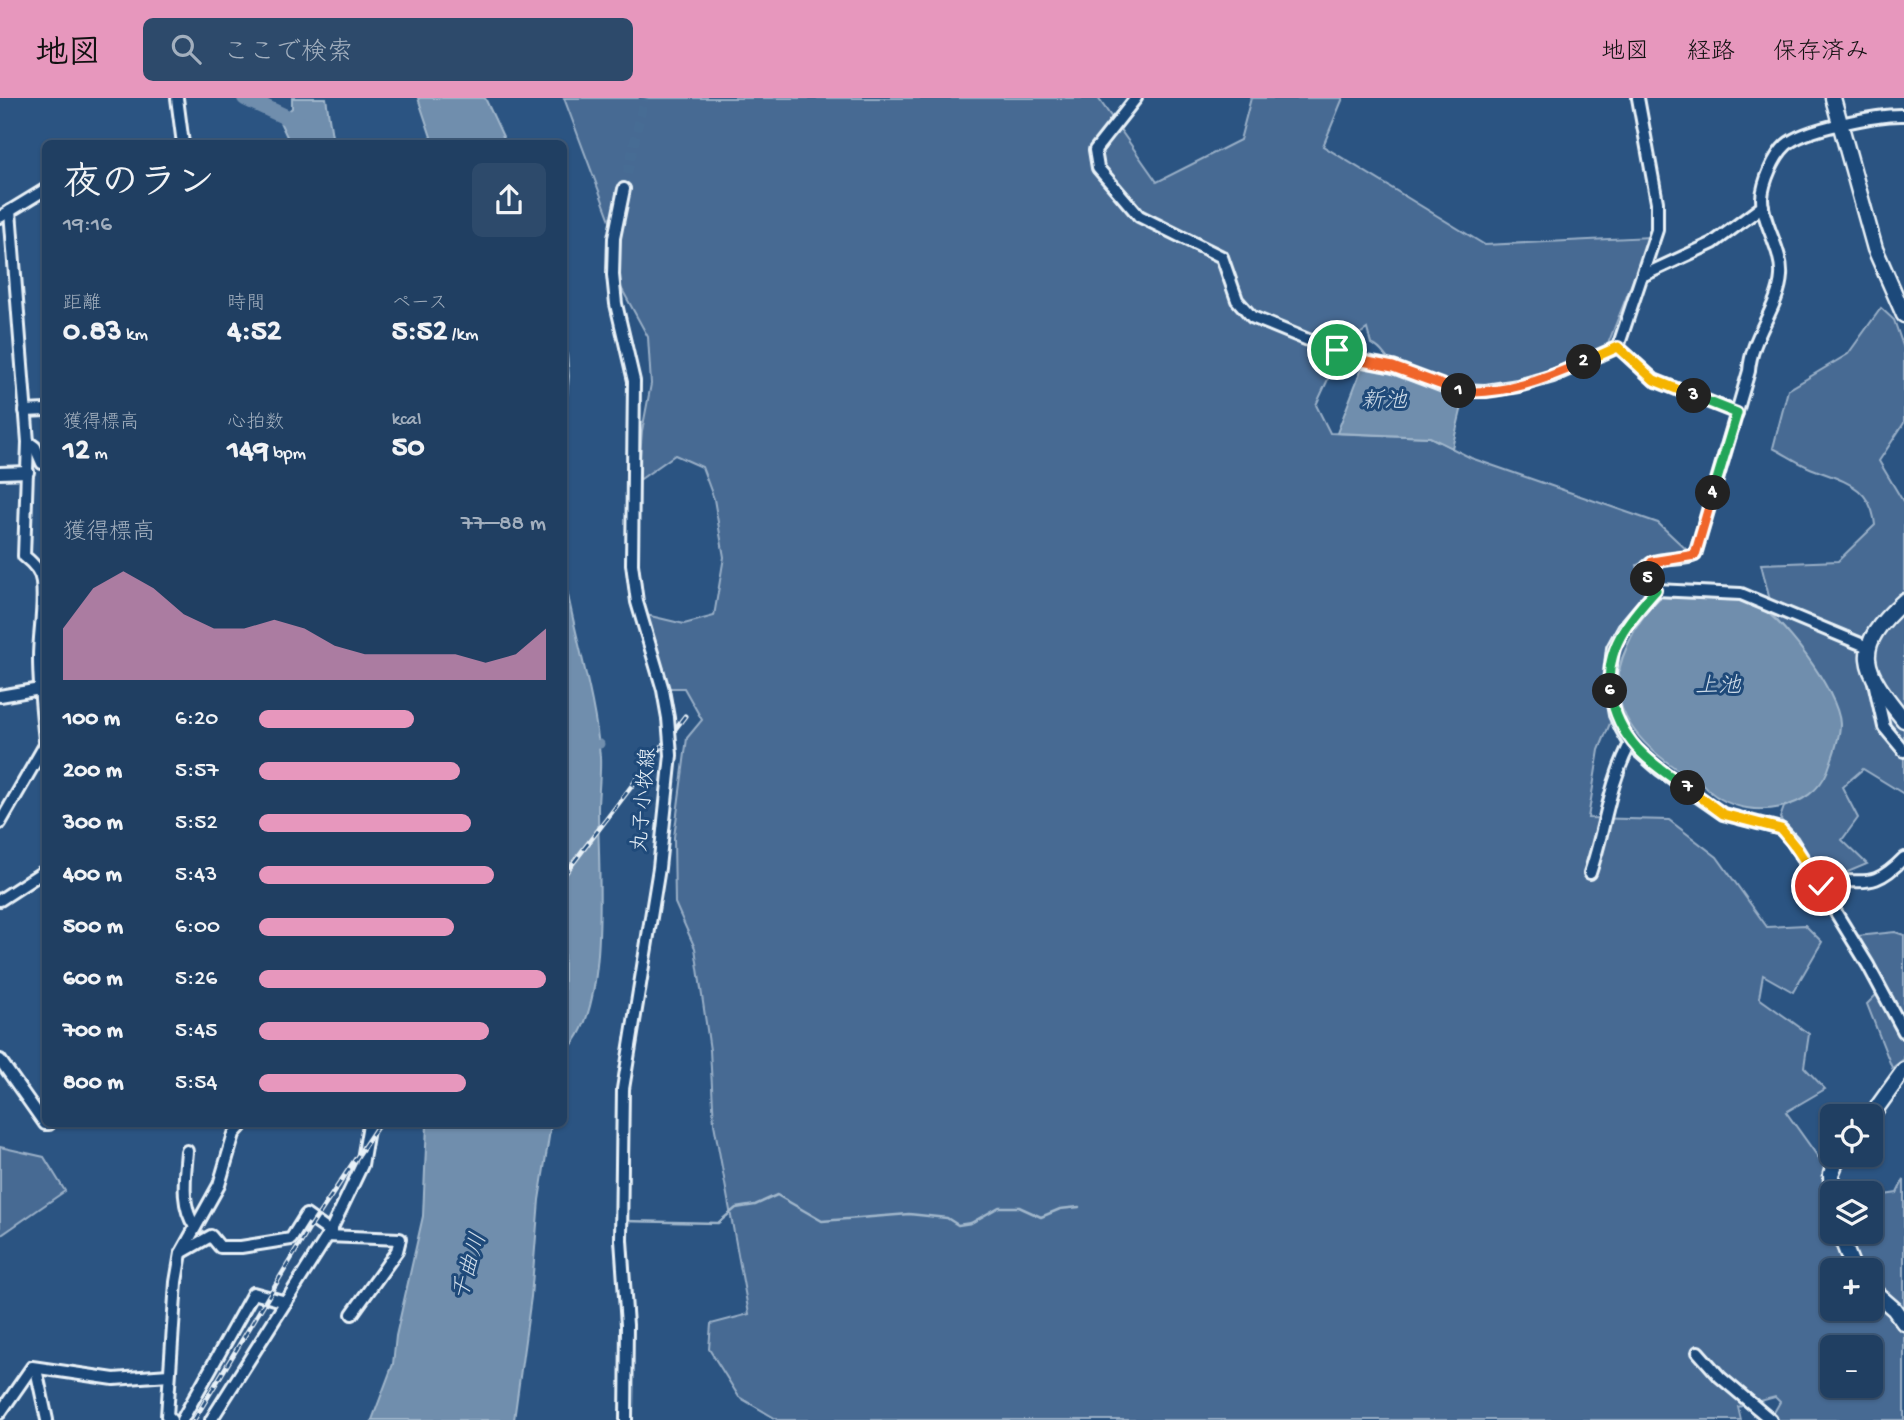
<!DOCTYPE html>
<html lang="ja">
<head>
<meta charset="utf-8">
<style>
  :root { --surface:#203f62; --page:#2d4a6b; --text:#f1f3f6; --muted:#a2afbe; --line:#3d5877; --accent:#e797bd }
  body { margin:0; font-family:"Gochi Hand","Klee One",sans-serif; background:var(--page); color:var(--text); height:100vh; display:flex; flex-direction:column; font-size:26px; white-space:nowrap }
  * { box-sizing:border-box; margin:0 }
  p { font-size:23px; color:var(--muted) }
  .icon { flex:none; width:38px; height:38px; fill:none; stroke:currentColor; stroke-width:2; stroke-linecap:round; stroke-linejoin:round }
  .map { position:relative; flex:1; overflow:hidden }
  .sheet { position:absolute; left:42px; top:42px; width:525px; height:987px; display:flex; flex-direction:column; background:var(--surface); border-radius:10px; box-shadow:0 2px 5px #0004,0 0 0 2px var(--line) }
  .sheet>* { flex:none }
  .controls { position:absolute; left:1820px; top:1006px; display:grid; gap:14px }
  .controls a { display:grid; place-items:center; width:63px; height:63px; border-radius:10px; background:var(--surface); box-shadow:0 2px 5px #0004,0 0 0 2px var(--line); font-size:35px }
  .pin { position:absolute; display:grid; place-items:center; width:60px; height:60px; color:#fff; margin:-30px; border:4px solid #fff; border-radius:50%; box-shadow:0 2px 7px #0007 }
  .km { position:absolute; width:35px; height:35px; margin:-18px; border-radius:50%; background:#222; color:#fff; font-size:19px; line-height:35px; text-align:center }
  .round { display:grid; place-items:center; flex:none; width:74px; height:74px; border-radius:10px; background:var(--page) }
  .headline { display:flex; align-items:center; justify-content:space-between; height:119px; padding:0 21px }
  h1 { font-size:38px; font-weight:800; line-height:52px }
  .stats { display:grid; grid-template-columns:repeat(3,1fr); gap:10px; height:119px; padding:7px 21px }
  .stats div { display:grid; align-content:center }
  .stats b { font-size:30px; font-weight:800 }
  .stats small { font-size:19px; font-weight:400 }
  .stats p { font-size:19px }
  .chart { height:196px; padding:14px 21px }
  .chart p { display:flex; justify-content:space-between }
  .chart svg { width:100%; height:126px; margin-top:7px; fill:var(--accent); opacity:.7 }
  ul { padding:0 21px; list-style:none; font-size:23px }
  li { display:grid; grid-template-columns:112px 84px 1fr; align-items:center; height:52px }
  li i { height:18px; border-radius:9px; background:var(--accent) }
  header { display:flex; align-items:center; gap:42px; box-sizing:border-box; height:98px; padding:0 35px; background:var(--accent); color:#111 }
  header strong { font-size:33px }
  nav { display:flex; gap:38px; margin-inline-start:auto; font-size:24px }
  .search { width:490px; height:63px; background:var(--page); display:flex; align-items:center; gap:18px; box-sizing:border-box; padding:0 24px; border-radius:10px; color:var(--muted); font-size:26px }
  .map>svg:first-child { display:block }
  .green { fill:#476b93; stroke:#98aec6; stroke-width:2; fill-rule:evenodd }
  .water { fill:#708ead; stroke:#a0b6cb; stroke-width:2 }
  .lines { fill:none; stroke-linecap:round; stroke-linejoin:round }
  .stream { stroke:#a0b6cb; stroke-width:2.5 }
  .canal { stroke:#708ead; stroke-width:9 }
  .river { stroke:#708ead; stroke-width:16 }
  .minor-tunnel { stroke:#476c94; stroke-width:10; stroke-dasharray:10 5; stroke-linecap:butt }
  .minor-casing { stroke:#e8f1f8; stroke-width:16 }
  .major-casing { stroke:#e8f1f8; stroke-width:19 }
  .minor { stroke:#1f4a7a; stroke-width:10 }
  .major { stroke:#1f4a7a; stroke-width:14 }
  .rail-casing { stroke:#e8f1f8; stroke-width:5 }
  .rail { stroke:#1f4a7a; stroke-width:2.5; stroke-dasharray:8; stroke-linecap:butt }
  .minor-bridge-casing { stroke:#e8f1f8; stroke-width:16; stroke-linecap:butt }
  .minor-bridge { stroke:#1f4a7a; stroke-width:10 }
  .split-1-casing { stroke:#fff; stroke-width:14 }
  .split-2-casing { stroke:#fff; stroke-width:14 }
  .split-3-casing { stroke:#fff; stroke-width:14 }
  .split-4-casing { stroke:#fff; stroke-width:14 }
  .split-5-casing { stroke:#fff; stroke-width:14 }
  .split-6-casing { stroke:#fff; stroke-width:14 }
  .split-7-casing { stroke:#fff; stroke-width:14 }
  .split-8-casing { stroke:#fff; stroke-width:14 }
  .split-9-casing { stroke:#fff; stroke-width:14 }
  .split-1 { stroke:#f0652b; stroke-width:9 }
  .split-2 { stroke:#f0652b; stroke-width:9 }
  .split-3 { stroke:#f5b400; stroke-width:9 }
  .split-4 { stroke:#22a559; stroke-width:9 }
  .split-5 { stroke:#f0652b; stroke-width:9 }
  .split-6 { stroke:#22a559; stroke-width:9 }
  .split-7 { stroke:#22a559; stroke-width:9 }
  .split-8 { stroke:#f5b400; stroke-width:9 }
  .split-9 { stroke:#f5b400; stroke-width:9 }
  .labels { text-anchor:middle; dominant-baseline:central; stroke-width:6; stroke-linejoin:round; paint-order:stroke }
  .street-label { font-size:21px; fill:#e8f1f8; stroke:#1f4a7a }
  .water-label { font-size:23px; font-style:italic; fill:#d0dde9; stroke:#1f4a7a }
</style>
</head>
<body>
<header>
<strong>地図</strong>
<div class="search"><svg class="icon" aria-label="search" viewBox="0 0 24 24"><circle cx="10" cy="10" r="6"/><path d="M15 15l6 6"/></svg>ここで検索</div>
<nav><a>地図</a><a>経路</a><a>保存済み</a></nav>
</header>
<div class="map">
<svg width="1904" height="1322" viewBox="0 0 1904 1322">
  <rect width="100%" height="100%" fill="#2b5482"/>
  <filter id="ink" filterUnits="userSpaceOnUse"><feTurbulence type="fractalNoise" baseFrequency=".0143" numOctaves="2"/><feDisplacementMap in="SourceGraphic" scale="14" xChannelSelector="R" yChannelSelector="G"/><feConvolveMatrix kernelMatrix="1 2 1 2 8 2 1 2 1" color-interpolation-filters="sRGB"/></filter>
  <g filter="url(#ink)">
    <!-- green -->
    <g class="green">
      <path d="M 564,0 L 1098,0 L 1157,84 L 1240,42 L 1251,0 L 1343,0 L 1323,48 L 1485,147 L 1650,139 L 1606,251 C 1543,277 1493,304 1425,279 C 1416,275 1403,273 1395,268 C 1385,261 1383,250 1371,246 L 1367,231 L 1344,247 L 1316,307 L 1330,335 L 1430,339 L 1471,360 L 1658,425 L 1688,453 L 1653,459 L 1637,467 L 1648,510 L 1622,560 L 1616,591 L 1618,606 L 1599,652 L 1588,720 L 1669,722 L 1717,759 L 1767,829 L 1805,827 L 1822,844 L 1793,894 L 1763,877 L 1759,900 L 1809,936 L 1804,969 L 1825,991 L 1786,1014 L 1823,1066 L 1832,1134 L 1851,1172 L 1832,1172 L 1832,1211 L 1871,1211 L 1871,1195 L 1904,1232 L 1904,1322 L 1776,1322 L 1772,1318 L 1780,1304 L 1775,1299 L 1738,1309 L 1741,1322 L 778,1322 L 739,1299 L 709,1251 L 711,1226 L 749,1216 L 714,1026 L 710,952 L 695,850 L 675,805 L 674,739 L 687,640 L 702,622 L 684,590 L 669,590 L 646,517 L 684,526 L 714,518 L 724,459 L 714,401 L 702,369 L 675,357 L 638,383 L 642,333 L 651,286 L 648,239 L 618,184 L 611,161 L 611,125 ZM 1832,1250 L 1871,1250 L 1871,1288 L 1832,1288 Z"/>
      <path d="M 1881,210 L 1894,222 L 1904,251 L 1904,325 L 1879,363 L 1904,405 L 1904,696 L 1863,671 L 1842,689 L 1858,720 L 1842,742 L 1867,766 L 1843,776 L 1815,772 L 1780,720 L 1784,709 L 1808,696 L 1788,535 L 1774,519 L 1761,466 L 1838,463 L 1875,427 C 1871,385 1840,383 1808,369 C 1796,364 1785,356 1773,350 L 1788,292 L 1848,256 Z"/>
      <path d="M 1895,834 L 1904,837 L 1904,961 L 1892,970 L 1867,906 L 1886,887 L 1857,838 Z"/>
      <path d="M 0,1049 L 44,1059 L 65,1093 L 0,1138 Z"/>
      <path d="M 1904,1081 L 1904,1219 L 1871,1188 L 1871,1172 L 1857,1172 L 1842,1134 L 1871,1134 L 1871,1099 L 1897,1095 Z"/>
    </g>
    <!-- water -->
    <g class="water">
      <path d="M 292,0 L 326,0 L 333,45 L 290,45 L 279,22 L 292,10 Z"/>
      <path d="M 418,0 L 485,0 L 506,45 L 433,45 Z"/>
      <path d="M 564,223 L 569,278 L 564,330 Z"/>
      <path d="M 1363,267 L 1392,271 L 1443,294 L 1465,296 L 1452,350 L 1430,339 L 1337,335 Z"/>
      <path d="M 564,476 C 574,537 595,597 600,659 C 601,676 598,695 598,712 C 598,768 612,920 564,954 Z"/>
      <path d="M 1661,499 C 1689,500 1725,494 1751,504 C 1780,515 1839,594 1840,626 C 1840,641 1833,657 1828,672 C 1812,713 1753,721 1719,700 C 1709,695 1703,685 1694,679 C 1689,675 1681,674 1675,670 C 1632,640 1603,603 1626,551 C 1634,531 1645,513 1661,499 Z"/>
      <path d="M 427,1026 L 551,1026 L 539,1102 L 531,1199 L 514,1322 L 372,1322 L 393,1266 L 396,1238 L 423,1118 Z"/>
    </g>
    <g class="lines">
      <!-- stream -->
      <path class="stream" d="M 623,1123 L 718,1125 L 736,1110 L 755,1107 L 777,1097 L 822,1123 L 909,1116 L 947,1120 L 958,1127 L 971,1125 L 999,1109 L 1019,1109 L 1041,1119 L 1060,1111 L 1079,1109"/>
      <!-- canal -->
      <path class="canal" d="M 564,650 L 600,646"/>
      <!-- river -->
      <path class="river" d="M 245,0 L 303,27"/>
      <!-- minor-tunnel -->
      <path class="minor-tunnel" d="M 624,91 L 644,0"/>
      <defs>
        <g id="minor">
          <path d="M 177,0 L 183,46"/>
          <path d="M 1136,0 L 1095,52 L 1098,70 L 1139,118 L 1222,159 L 1237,202 L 1252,219 L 1357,262 L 1393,269 L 1454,292 L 1486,293 L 1518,288 L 1553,278 L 1618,249 L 1657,132 L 1657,104 L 1638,0"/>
          <path d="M 624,91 L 614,140 L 613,177 L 616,206 L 634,283 L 632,466 L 637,504 L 663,592 L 668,620"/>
          <path d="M 10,113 L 28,344 L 24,458 C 33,465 41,473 42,484 C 45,510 39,534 39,560 C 39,591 43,622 46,653"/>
          <path d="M 0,119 L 46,91"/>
          <path d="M 1644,177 L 1713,145 L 1763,108"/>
          <path d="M 1618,249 L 1654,282 L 1737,315"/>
          <path d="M 25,313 L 46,312"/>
          <path d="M 28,344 L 35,349 L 42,365 L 46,365"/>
          <path d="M 0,375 L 28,374"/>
          <path d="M 1656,492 L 1644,475 C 1649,456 1680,464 1695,457 L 1749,273 C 1751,239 1779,209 1781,178 C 1783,152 1762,126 1762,100 C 1763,84 1774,58 1786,47 C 1803,31 1880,16 1904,17"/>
          <path d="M 1656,492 L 1624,530 L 1613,550 L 1609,584 L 1615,617 L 1621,630 L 1630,646 L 1660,672 L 1723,716 L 1781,731 L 1792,743 L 1868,867 L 1904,934"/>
          <path d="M 1656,492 L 1741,496 L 1868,549"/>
          <path d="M 1874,584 L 1884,629 L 1904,653"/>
          <path d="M 0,598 L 40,591"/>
          <path d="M 0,725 L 45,647"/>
          <path d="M 1590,775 C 1605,732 1608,688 1630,646"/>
          <path d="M 1821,788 C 1860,774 1866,799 1904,760"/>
          <path d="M 0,802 L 46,772"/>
          <path d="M 0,962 L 45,1026 L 49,1026"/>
          <path d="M 187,1053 C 185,1079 180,1107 195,1129"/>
          <path d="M 327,1138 L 400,1141 L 397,1153 L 352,1216"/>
          <path d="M 181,1155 L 211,1138 L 220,1149 L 241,1149 L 291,1141 L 306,1117 L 330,1134"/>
          <path d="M 1698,1254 L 1720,1279 L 1771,1322"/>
          <path d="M 36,1271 L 47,1322"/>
          <path d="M 0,1315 L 32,1269 L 114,1281 L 169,1277"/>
          <path d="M 171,1322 L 167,1318 L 176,1184 L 181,1155 L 219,1087 L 234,1036 L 243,1026"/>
          <path d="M 182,1322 L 253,1195 L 286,1204"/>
          <path d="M 211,1322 L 330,1134 L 362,1067 L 369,1026"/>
          <path d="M 626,1322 L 627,1227 L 621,1142 L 623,991 L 659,770 L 671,657"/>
        </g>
        <g id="major">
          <path d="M 1833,0 L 1875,151 L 1904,217"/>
          <path d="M 1904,503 C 1850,551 1862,570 1904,622"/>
          <path d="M 1871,1018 L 1904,972"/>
          <path d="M 1832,1102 L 1831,1076 L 1839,1057"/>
          <path d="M 1839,1134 L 1854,1172"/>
          <path d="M 1871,1191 L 1894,1211 L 1904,1225"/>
        </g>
      </defs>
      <!-- minor casing -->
      <use href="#minor" class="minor-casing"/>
      <!-- major casing -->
      <use href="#major" class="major-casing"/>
      <!-- minor -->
      <use href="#minor" class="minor"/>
      <!-- major -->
      <use href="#major" class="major"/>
      <defs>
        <g id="rail">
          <path d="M 564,777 L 685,618"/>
          <path d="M 194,1322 L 309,1131 L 379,1026"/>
        </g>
      </defs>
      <!-- rail casing -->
      <use href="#rail" class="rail-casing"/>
      <!-- rail -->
      <use href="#rail" class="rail"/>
      <defs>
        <path id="minor-bridge" d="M 668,620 L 671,657"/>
      </defs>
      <!-- minor-bridge casing -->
      <use href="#minor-bridge" class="minor-bridge-casing"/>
      <!-- minor-bridge -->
      <use href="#minor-bridge" class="minor-bridge"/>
    </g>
  </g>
  <g class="lines" filter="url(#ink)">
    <defs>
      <path id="split-1" d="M 1337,252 L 1357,262 L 1393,269 L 1459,293"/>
      <path id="split-2" d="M 1459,293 C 1502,298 1546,281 1584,264"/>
      <path id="split-3" d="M 1584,264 L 1618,249 L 1654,282 L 1694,298"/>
      <path id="split-4" d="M 1694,298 L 1737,315 L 1713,395"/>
      <path id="split-5" d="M 1648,481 L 1644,475 L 1652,464 L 1695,457 L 1713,395"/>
      <path id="split-6" d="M 1610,593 C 1605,550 1628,523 1656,492 L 1648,481"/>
      <path id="split-7" d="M 1610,593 C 1618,642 1649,665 1688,690"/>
      <path id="split-8" d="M 1688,690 L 1723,716 L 1781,731 L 1797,751"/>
      <path id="split-9" d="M 1797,751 L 1821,788"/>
    </defs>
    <!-- split-1 casing -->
    <use href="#split-1" class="split-1-casing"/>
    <!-- split-2 casing -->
    <use href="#split-2" class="split-2-casing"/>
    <!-- split-3 casing -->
    <use href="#split-3" class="split-3-casing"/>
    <!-- split-4 casing -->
    <use href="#split-4" class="split-4-casing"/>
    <!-- split-5 casing -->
    <use href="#split-5" class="split-5-casing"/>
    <!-- split-6 casing -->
    <use href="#split-6" class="split-6-casing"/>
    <!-- split-7 casing -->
    <use href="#split-7" class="split-7-casing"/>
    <!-- split-8 casing -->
    <use href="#split-8" class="split-8-casing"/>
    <!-- split-9 casing -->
    <use href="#split-9" class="split-9-casing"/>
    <!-- split-1 -->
    <use href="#split-1" class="split-1"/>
    <!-- split-2 -->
    <use href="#split-2" class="split-2"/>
    <!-- split-3 -->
    <use href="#split-3" class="split-3"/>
    <!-- split-4 -->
    <use href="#split-4" class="split-4"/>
    <!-- split-5 -->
    <use href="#split-5" class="split-5"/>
    <!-- split-6 -->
    <use href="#split-6" class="split-6"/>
    <!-- split-7 -->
    <use href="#split-7" class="split-7"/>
    <!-- split-8 -->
    <use href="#split-8" class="split-8"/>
    <!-- split-9 -->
    <use href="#split-9" class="split-9"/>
  </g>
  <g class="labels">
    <!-- street labels -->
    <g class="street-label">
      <text transform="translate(646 702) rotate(-85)">丸子小牧線</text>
    </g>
    <!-- water labels -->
    <g class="water-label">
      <text x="1384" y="304">新池</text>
      <text x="1718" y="589">上池</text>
      <text transform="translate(471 1169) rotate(-73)">千曲川</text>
    </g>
  </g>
</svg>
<div class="controls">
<a><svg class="icon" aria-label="locate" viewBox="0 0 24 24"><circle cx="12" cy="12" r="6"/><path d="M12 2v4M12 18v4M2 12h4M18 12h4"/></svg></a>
<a><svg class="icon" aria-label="layers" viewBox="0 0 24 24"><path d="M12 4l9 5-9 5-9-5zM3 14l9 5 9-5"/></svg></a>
<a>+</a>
<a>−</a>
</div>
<div class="pin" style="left:1337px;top:252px;background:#1e9e55"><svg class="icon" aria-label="arrive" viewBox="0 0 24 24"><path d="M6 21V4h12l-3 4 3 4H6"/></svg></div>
<div class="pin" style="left:1821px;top:788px;background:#d93025"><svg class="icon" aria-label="check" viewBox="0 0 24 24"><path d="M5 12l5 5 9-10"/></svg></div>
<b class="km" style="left:1459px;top:293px">1</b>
<b class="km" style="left:1584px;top:264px">2</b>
<b class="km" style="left:1694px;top:298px">3</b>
<b class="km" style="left:1713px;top:395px">4</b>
<b class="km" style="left:1648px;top:481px">5</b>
<b class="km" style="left:1610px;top:593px">6</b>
<b class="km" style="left:1688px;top:690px">7</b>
<section class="sheet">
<div class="headline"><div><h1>夜のラン</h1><p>19:16</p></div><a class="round"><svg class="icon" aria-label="share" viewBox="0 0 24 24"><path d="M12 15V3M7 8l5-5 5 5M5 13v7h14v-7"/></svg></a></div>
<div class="stats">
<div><p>距離</p><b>0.83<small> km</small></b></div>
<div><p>時間</p><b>4:52</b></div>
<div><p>ペース</p><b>5:52<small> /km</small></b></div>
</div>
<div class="stats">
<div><p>獲得標高</p><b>12<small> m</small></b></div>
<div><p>心拍数</p><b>149<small> bpm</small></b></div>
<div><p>kcal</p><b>50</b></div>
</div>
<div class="chart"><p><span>獲得標高</span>77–88 m</p>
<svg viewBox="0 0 160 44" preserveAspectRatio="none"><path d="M0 44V26L10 12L20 6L30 12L40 21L50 26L60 26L70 23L80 26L90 32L100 35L110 35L120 35L130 35L140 38L150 35L160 26V44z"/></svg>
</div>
<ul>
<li><b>100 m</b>6:20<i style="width:54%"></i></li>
<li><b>200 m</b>5:57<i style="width:70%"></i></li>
<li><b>300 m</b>5:52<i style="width:74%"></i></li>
<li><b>400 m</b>5:43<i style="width:82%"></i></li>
<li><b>500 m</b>6:00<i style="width:68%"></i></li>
<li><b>600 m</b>5:26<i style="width:100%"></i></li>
<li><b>700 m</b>5:45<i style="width:80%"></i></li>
<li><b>800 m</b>5:54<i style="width:72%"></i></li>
</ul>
</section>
</div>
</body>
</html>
